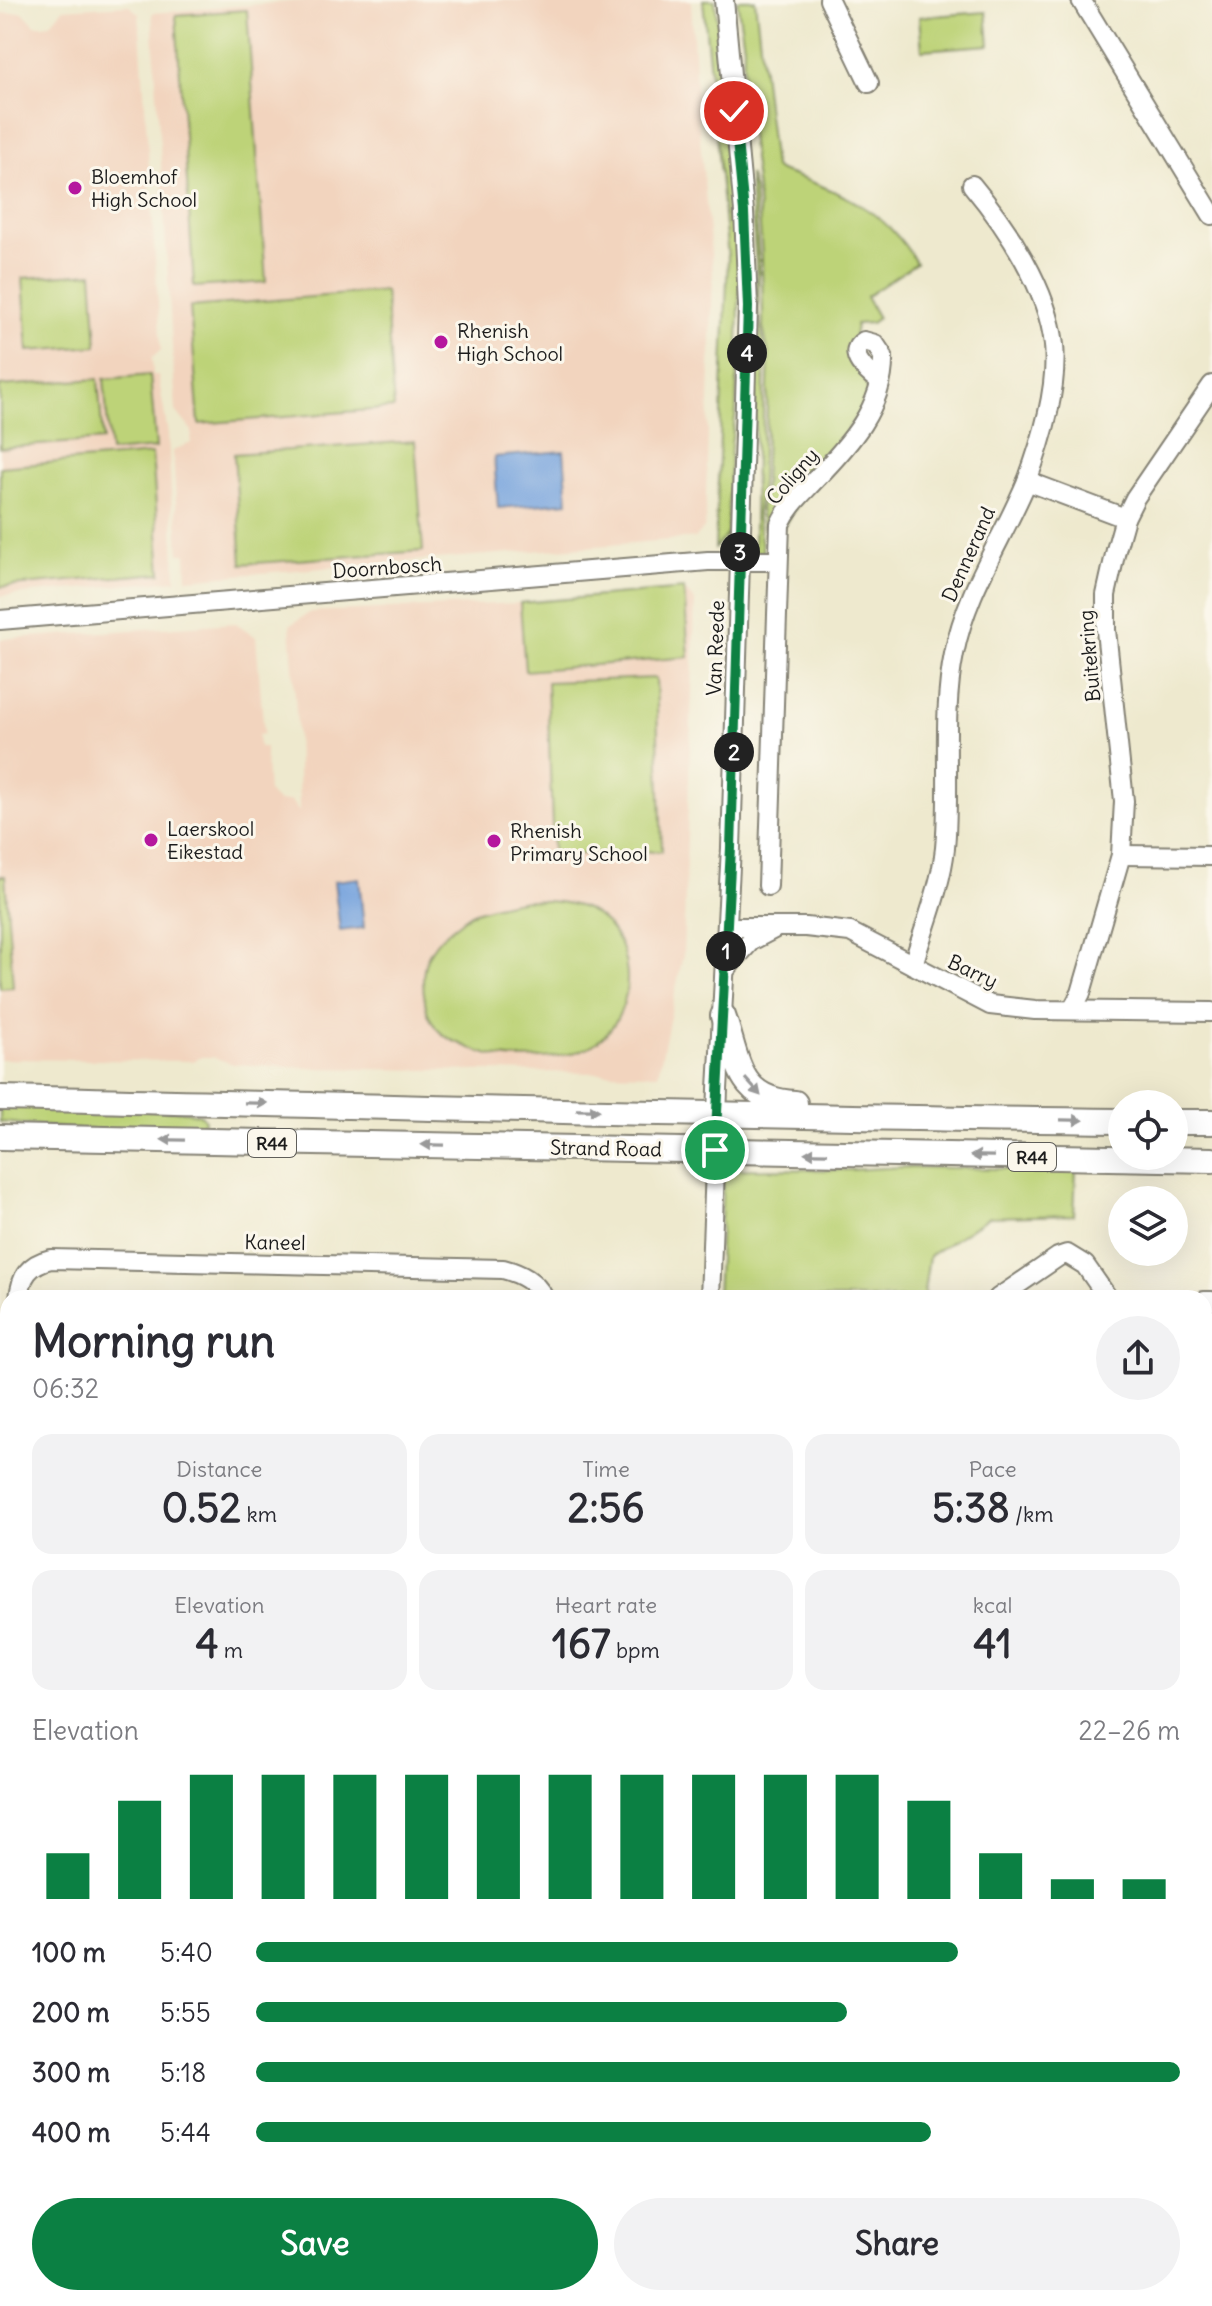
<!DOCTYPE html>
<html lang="en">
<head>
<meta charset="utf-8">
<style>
  :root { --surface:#fff; --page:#f2f2f3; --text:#2b2b33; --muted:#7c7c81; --accent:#0b8043 }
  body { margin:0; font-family:Delius,sans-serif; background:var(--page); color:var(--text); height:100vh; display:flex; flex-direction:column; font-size:30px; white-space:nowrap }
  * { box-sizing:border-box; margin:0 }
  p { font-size:26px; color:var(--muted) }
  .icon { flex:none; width:44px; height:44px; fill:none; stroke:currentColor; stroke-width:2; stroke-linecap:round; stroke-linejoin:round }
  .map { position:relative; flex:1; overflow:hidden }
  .drawer { position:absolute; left:0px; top:1290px; width:1212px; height:1016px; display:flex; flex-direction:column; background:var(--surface); border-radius:24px 24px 0 0; box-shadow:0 8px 32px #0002 }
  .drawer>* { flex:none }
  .controls { position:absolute; left:1108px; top:1090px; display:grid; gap:16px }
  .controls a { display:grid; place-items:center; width:80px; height:80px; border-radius:50%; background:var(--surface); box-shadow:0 8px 32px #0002; font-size:40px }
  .pin { position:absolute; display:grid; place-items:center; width:68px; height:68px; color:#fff; margin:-34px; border:4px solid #fff; border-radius:50%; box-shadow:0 2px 8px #0007 }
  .km { position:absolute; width:40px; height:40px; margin:-20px; border-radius:50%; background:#222; color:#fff; font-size:22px; line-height:40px; text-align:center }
  .round { display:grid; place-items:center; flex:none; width:84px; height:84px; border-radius:42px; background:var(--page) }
  .overview { display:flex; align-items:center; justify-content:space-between; height:136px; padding:0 32px }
  h1 { font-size:44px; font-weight:700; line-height:60px }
  .metrics { display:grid; grid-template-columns:repeat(3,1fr); gap:12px; height:136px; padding:8px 32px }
  .metrics div { display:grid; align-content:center; border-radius:20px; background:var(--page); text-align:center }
  .metrics b { font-size:40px; font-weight:700 }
  .metrics small { font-size:22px; font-weight:400 }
  .metrics p { font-size:22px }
  .chart { height:224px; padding:16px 32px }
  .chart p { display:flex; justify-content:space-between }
  .chart svg { width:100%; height:144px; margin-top:8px; stroke:var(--accent); stroke-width:6 }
  .action { display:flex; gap:16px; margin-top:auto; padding:16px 32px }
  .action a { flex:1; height:92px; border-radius:48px; background:var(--accent); color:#fff; font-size:32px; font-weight:700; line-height:92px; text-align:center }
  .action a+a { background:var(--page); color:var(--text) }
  ul { padding:0 32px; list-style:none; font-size:26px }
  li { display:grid; grid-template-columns:128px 96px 1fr; align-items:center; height:60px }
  li i { height:20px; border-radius:10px; background:var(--accent) }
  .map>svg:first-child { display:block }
  .built { fill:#f2d4be }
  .green { fill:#bdd378; stroke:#6c784a; stroke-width:2 }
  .water { fill:#74a2dd; stroke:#485f7c; stroke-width:2 }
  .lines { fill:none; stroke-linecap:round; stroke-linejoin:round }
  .minor-casing { stroke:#858275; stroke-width:22 }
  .major-casing { stroke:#858275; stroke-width:28 }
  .minor { stroke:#fff; stroke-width:18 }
  .major { stroke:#fff; stroke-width:24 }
  .oneway { fill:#999 }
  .route-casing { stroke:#fff; stroke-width:16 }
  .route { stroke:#0b8043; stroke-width:10 }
  .poi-dot { fill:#b5179e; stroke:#fbf7ec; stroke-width:3 }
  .labels { text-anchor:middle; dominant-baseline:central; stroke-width:6; stroke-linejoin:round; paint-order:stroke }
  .shield { fill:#fbf7ec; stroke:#5f5e5a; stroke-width:2 }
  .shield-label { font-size:18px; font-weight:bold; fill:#1c1c1c }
  .poi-label { font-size:20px; fill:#1c1c1c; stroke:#fbf7ec; text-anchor:start }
  .street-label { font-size:20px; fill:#1c1c1c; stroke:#fbf7ec }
</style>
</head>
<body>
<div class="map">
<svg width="1212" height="2306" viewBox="0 0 1212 2306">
  <rect width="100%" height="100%" fill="#fbf7ec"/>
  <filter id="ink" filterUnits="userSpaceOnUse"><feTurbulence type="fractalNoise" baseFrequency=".0125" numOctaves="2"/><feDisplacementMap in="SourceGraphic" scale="16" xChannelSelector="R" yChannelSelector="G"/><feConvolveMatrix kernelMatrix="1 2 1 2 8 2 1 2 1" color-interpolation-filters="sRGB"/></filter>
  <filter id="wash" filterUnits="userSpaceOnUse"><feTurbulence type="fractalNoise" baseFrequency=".006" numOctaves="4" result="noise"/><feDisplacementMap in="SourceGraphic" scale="32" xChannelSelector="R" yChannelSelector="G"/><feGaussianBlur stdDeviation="1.8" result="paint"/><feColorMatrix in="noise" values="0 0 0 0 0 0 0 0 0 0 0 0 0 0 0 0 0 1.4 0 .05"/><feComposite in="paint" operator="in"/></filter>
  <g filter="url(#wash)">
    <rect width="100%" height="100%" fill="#eee9ce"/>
    <!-- built -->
    <g class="built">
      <path d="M 312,0 L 691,0 L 697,109 L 713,273 L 705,527 L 695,538 L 187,579 L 186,554 L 179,554 L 173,451 L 191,443 L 192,431 L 176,411 L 152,13 Z"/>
      <path d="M 129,5 L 139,14 L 161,350 L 152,358 L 153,375 L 158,375 L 168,434 L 176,580 L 0,596 L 0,14 L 23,12 L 35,25 L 42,25 L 50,24 L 63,9 Z"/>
      <path d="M 684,589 L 695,601 L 683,955 L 658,1074 L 310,1068 L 233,1064 L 213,1057 L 202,1057 L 193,1061 L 0,1059 L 0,639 L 236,623 L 256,637 L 264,734 L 258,735 L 259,747 L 265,747 L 268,792 L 278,802 L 291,801 L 299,812 L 297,724 L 290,625 L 311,612 L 520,603 Z"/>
    </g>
    <!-- green -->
    <g class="green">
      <path d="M 703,0 L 715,0 L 736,206 L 740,275 L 736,411 L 731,445 L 727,535 L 715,548 L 728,258 Z"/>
      <path d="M 737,0 L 755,0 L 774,167 L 780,171 C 835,189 887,209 916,263 L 866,297 L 878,318 L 871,323 L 856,324 L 852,351 L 871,384 L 862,408 L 769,548 L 760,510 L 764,486 L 769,356 L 763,327 L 762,257 L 758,198 L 743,80 L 744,46 Z"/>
      <path d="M 247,10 L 266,282 L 194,287 L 176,15 Z"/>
      <path d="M 986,12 L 989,45 L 922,50 L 919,17 Z"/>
      <path d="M 749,174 L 754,191 L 759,262 L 758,313 L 765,352 L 761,483 L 757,514 L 763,553 L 755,551 L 754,546 L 756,313 L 756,262 Z"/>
      <path d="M 92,273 L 97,346 L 28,351 L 23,278 Z"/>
      <path d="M 385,291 L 394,408 L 199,424 L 190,307 Z"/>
      <path d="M 150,375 L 156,448 L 110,452 L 104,379 Z"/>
      <path d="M 98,379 L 103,440 L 0,448 L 0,386 Z"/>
      <path d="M 415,441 L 423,551 L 242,564 L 234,454 Z"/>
      <path d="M 152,454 L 161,573 L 0,587 L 0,467 Z"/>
      <path d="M 684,589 L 689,657 L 525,671 L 520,603 Z"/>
      <path d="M 656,678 L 662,851 L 553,855 L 547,682 Z"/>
      <path d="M 0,876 L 5,876 L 13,987 L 0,988 Z"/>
      <path d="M 526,900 C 545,901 568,901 586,909 C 636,932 641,1010 597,1042 C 572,1060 519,1062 490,1055 C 480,1053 471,1048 461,1044 C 440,1037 428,1023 425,1001 C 419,967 426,948 453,927 C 459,923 466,916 473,913 C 489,906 509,903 526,900 Z"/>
      <path d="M 0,1105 L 186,1111 L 201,1115 L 205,1120 L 199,1129 L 186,1133 L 72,1129 L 0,1122 Z"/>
      <path d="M 902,1167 L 1076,1170 L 1074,1215 L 989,1217 L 929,1256 L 924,1292 L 928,1298 L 717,1298 L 723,1179 L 736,1169 L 849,1170 Z"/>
      <path d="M 1204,1552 L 1212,1554 L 1212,1785 L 1204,1790 Z"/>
    </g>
    <!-- water -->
    <g class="water">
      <path d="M 564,451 L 568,502 L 498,508 L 494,457 Z"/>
      <path d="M 359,878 L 364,928 L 340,931 L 334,881 Z"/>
    </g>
  </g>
  <g filter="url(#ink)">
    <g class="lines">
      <defs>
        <g id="minor">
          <path d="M 829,0 L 869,83"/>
          <path d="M 1081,0 L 1212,215"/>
          <path d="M 1027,481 L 1125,518"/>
          <path d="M 0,620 L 708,561 L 778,561"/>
          <path d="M 1121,855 L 1212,856"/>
          <path d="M 768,886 L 780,524 C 788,506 802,494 815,480 C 848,446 885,406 883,356 L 875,344 L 864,341 C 844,353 868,373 880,382"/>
          <path d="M 727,927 L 806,927 L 850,932 L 990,1005 L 1035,1010 L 1212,1012"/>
          <path d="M 913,965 C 924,927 941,887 945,848 C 951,784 941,717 954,654 C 966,591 1003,539 1027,481 C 1042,441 1058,388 1054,345 C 1048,289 1007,227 972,185"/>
          <path d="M 725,970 L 751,941 L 774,929"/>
          <path d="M 1072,1010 L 1081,993 L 1121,855 L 1124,801 L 1106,630 L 1106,595 L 1116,550 L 1125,518 L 1135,498 L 1212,385"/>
          <path d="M 19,1298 C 21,1276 29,1264 51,1259 L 503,1269 C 522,1274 535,1281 544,1298"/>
          <path d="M 710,1298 L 718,1089 L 731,848 L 748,307 L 744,212 L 724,0"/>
          <path d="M 998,1298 L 1058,1257 L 1067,1254 L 1085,1265 L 1108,1298"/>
          <path d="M 1204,1301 L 1212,1301"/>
          <path d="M 0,1426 L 8,1426"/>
          <path d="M 0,1616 L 8,1585"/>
          <path d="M 1204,2061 L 1212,2078"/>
          <path d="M 0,2228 L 8,2228"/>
          <path d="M 1204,2288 L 1212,2284"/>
          <path d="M 350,2306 L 350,2298"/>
          <path d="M 585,2306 L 586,2298"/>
          <path d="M 695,2306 L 695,2298"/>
          <path d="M 1166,2306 L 1183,2298"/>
        </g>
        <g id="major">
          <path d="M 723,1016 C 739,1061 737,1100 795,1103"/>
          <path d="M 0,1098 C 374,1106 748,1117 1122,1121"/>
          <path d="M 1174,1122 L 1212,1122"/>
          <path d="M 0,1137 L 1212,1160"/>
        </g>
      </defs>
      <!-- minor casing -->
      <use href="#minor" class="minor-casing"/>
      <!-- major casing -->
      <use href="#major" class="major-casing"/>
      <!-- minor -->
      <use href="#minor" class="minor"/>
      <!-- major -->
      <use href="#major" class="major"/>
    </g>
    <!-- one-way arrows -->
    <defs><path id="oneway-solid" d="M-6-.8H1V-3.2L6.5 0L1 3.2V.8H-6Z" transform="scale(2)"/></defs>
    <g class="oneway">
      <use href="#oneway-solid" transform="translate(753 1087) rotate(48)"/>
      <use href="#oneway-solid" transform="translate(256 1103) rotate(1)"/>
      <use href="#oneway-solid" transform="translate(588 1110) rotate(1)"/>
      <use href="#oneway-solid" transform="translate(1072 1120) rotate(1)"/>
      <use href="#oneway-solid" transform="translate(173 1140) rotate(-179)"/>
      <use href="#oneway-solid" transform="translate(433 1145) rotate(-179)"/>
      <use href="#oneway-solid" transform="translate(816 1153) rotate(-179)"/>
      <use href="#oneway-solid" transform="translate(982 1156) rotate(-179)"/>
    </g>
  </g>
  <g class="lines" filter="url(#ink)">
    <defs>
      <path id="route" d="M 715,1150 L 731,848 L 748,307 L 744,212 L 734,111"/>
    </defs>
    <!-- route casing -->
    <use href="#route" class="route-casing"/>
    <!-- route -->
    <use href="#route" class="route"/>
  </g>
  <!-- markers -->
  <g class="poi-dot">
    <circle cx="75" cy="188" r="8"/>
    <circle cx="441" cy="342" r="8"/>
    <circle cx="151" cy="840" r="8"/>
    <circle cx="494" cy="841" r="8"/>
  </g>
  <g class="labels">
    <!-- shield labels -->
    <g class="shield">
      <rect x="248" y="1129" width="48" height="28" rx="6"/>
      <rect x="1008" y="1143" width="48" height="28" rx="6"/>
    </g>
    <g class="shield-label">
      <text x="272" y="1143">R44</text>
      <text x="1032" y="1157">R44</text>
    </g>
    <!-- poi labels -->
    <g class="poi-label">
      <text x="91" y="176">Bloemhof<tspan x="91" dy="23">High School</tspan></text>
      <text x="457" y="330">Rhenish<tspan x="457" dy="23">High School</tspan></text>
      <text x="167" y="828">Laerskool<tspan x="167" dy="23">Eikestad</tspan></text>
      <text x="510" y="830">Rhenish<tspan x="510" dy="23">Primary School</tspan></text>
    </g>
    <!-- street labels -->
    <g class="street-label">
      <text transform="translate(792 476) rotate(-49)">Coligny</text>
      <text transform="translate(968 554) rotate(-66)">Dennerand</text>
      <text transform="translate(387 567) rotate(-4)">Doornbosch</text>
      <text transform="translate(715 648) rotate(-88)">Van Reede</text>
      <text transform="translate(1089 656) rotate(-95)">Buitekring</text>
      <text transform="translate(973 971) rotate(25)">Barry</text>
      <text transform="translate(606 1148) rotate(1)">Strand Road</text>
      <text transform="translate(275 1242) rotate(1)">Kaneel</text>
    </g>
  </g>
</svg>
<div class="controls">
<a><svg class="icon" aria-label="locate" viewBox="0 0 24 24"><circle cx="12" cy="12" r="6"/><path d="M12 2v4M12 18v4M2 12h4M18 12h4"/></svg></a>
<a><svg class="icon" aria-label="layers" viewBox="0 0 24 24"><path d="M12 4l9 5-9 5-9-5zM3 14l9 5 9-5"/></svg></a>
</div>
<div class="pin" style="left:715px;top:1150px;background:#1e9e55"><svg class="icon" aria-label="arrive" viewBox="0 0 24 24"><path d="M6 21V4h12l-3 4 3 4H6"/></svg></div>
<div class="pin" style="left:734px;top:111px;background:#d93025"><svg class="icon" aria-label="check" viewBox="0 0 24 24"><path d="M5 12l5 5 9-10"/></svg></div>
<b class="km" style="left:726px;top:951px">1</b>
<b class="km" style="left:734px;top:752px">2</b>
<b class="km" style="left:740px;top:552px">3</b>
<b class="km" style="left:747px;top:353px">4</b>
<section class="drawer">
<div class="overview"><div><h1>Morning run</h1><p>06:32</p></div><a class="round"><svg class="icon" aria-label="share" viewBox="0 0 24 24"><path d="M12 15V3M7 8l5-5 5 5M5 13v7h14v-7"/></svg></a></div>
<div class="metrics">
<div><p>Distance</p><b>0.52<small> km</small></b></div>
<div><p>Time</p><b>2:56</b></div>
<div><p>Pace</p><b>5:38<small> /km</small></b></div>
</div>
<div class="metrics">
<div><p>Elevation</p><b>4<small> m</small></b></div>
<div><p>Heart rate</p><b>167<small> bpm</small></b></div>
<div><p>kcal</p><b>41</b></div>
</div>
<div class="chart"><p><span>Elevation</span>22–26 m</p>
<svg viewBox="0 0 160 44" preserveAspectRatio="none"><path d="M5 44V30M15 44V14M25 44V6M35 44V6M45 44V6M55 44V6M65 44V6M75 44V6M85 44V6M95 44V6M105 44V6M115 44V6M125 44V14M135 44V30M145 44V38M155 44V38"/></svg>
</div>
<ul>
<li><b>100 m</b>5:40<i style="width:76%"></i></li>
<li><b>200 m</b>5:55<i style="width:64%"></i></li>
<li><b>300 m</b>5:18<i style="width:100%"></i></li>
<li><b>400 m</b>5:44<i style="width:73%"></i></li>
</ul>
<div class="action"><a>Save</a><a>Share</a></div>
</section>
</div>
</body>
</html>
